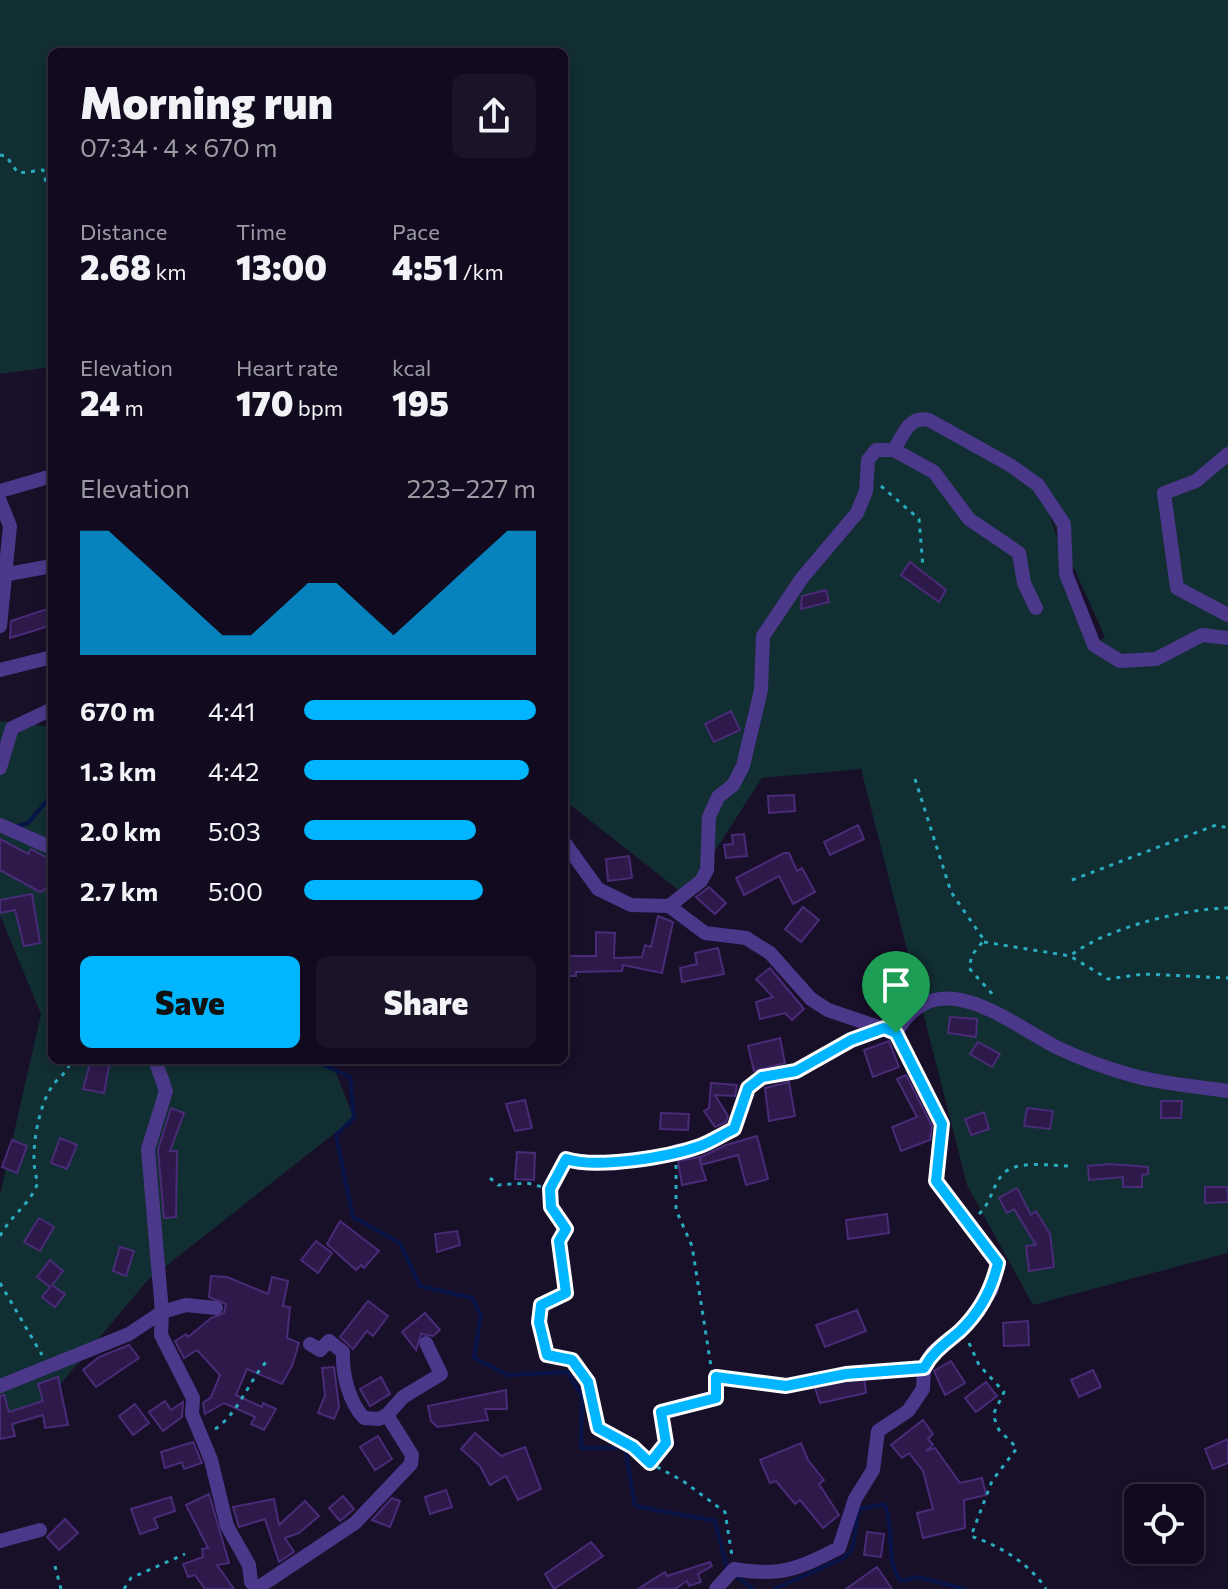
<!DOCTYPE html>
<html lang="en">
<head>
<meta charset="utf-8">
<style>
  :root { --surface:#120b1f; --page:#1b1428; --text:#f1f3f6; --muted:#9c9ba4; --line:#312b3d; --accent:#02b5ff }
  body { margin:0; font-family:Commissioner,sans-serif; background:var(--page); color:var(--text); height:100vh; display:flex; flex-direction:column; font-size:30px; white-space:nowrap }
  * { box-sizing:border-box; margin:0 }
  p { font-size:26px; color:var(--muted) }
  .icon { flex:none; width:44px; height:44px; fill:none; stroke:currentColor; stroke-width:2; stroke-linecap:round; stroke-linejoin:round }
  .map { position:relative; flex:1; overflow:hidden }
  .drawer { position:absolute; left:48px; top:48px; width:520px; height:1016px; display:flex; flex-direction:column; background:var(--surface); border-radius:12px; box-shadow:0 4px 12px #0003,0 0 0 2px var(--line) }
  .drawer>* { flex:none }
  .buttons { position:absolute; left:1124px; top:1484px; display:grid; gap:16px }
  .buttons a { display:grid; place-items:center; width:80px; height:80px; border-radius:12px; background:var(--surface); box-shadow:0 4px 12px #0003,0 0 0 2px var(--line); font-size:40px }
  .pin { position:absolute; display:grid; place-items:center; width:68px; height:68px; color:#fff; margin:-82px -34px; border-radius:50% 50% 50% 0; rotate:-45deg; box-shadow:0 0 8px #0007 }
  .pin .icon { rotate:45deg }
  .round { display:grid; place-items:center; flex:none; width:84px; height:84px; border-radius:12px; background:var(--page) }
  .headline { display:flex; align-items:center; justify-content:space-between; height:136px; padding:0 32px }
  h1 { font-size:44px; font-weight:800; line-height:60px }
  .metrics { display:grid; grid-template-columns:repeat(3,1fr); gap:12px; height:136px; padding:8px 32px }
  .metrics div { display:grid; align-content:center }
  .metrics b { font-size:34px; font-weight:800 }
  .metrics small { font-size:22px; font-weight:400 }
  .metrics p { font-size:22px }
  .chart { height:224px; padding:16px 32px }
  .chart p { display:flex; justify-content:space-between }
  .chart svg { width:100%; height:144px; margin-top:8px; fill:var(--accent); opacity:.7 }
  .button { display:flex; gap:16px; margin-top:auto; padding:16px 32px }
  .button a { flex:1; height:92px; border-radius:12px; background:var(--accent); color:#111; font-size:32px; font-weight:800; line-height:92px; text-align:center }
  .button a+a { background:var(--page); color:var(--text) }
  ul { padding:0 32px; list-style:none; font-size:26px }
  li { display:grid; grid-template-columns:128px 96px 1fr; align-items:center; height:60px }
  li i { height:20px; border-radius:10px; background:var(--accent) }
  .map>svg:first-child { display:block }
  .green { fill:#112e33; fill-rule:evenodd }
  .lines { fill:none; stroke-linecap:round; stroke-linejoin:round }
  .stream { stroke:#081348; stroke-width:4 }
  .building { fill:#2d1a4a; stroke:#492b77; stroke-width:2 }
  .path { stroke:#2aacbf; stroke-width:3; stroke-dasharray:4 6; stroke-linecap:butt }
  .street { stroke:#4b388a; stroke-width:14 }
  .route-casing { stroke:#fff; stroke-width:16 }
  .route { stroke:#02b5ff; stroke-width:10 }
</style>
</head>
<body>
<div class="map">
<svg width="1228" height="1589" viewBox="0 0 1228 1589">
  <rect width="100%" height="100%" fill="#180f29"/>
  <!-- green -->
  <g class="green">
    <path d="M 0,0 L 1228,0 L 1228,1253 L 1033,1305 L 967,1185 L 861,769 L 762,778 L 686,896 L 564,800 L 564,52 L 52,52 L 52,367 L 0,374 ZM 1048,511 L 1105,637 L 1095,644 L 1094,644 Z"/>
    <path d="M 0,721 L 52,727 L 52,1060 L 331,1060 L 354,1118 L 147,1281 L 54,1392 L 0,1438 L 0,1194 L 41,1014 L 0,915 Z"/>
  </g>
  <g class="lines">
    <!-- stream -->
    <g class="stream">
      <path d="M 14,827 L 28,823 L 52,795"/>
      <path d="M 314,1060 L 350,1077 L 354,1118 L 336,1135 L 353,1217 L 400,1243 L 420,1286 L 472,1298 L 481,1315 L 474,1358 L 508,1375 L 567,1372 L 582,1396 L 581,1448 L 625,1448 L 635,1506 L 715,1521 L 727,1569 L 753,1589"/>
      <path d="M 774,1589 L 842,1559 L 852,1550 L 859,1509 L 884,1504 C 896,1528 884,1561 901,1581 L 918,1577 L 965,1589"/>
    </g>
  </g>
  <!-- building -->
  <g class="building">
    <path d="M 910,562 L 946,590 L 939,602 L 901,575 Z"/>
    <path d="M 826,590 L 829,602 L 801,609 L 802,596 Z"/>
    <path d="M 50,608 L 52,625 L 10,638 L 11,621 Z"/>
    <path d="M 731,711 L 740,730 L 714,742 L 705,724 Z"/>
    <path d="M 794,795 L 795,811 L 769,813 L 768,796 Z"/>
    <path d="M 858,825 L 864,839 L 830,855 L 824,842 Z"/>
    <path d="M 744,834 L 747,856 L 726,858 L 724,845 L 733,844 L 732,835 Z"/>
    <path d="M 0,839 L 28,854 L 31,849 L 49,859 L 52,886 L 40,892 L 0,870 Z"/>
    <path d="M 784,853 L 789,853 L 797,871 L 802,868 L 815,892 L 793,904 L 779,876 L 744,895 L 736,878 Z"/>
    <path d="M 629,856 L 632,878 L 608,881 L 606,859 Z"/>
    <path d="M 709,887 L 726,903 L 715,914 L 696,897 Z"/>
    <path d="M 32,894 L 40,943 L 24,946 L 15,910 L 0,913 L 0,900 Z"/>
    <path d="M 803,907 L 819,920 L 801,942 L 785,929 Z"/>
    <path d="M 658,916 L 673,922 L 662,973 L 623,965 L 622,971 L 576,972 L 576,976 L 564,976 L 564,956 L 596,956 L 596,932 L 615,933 L 614,958 L 642,957 L 645,945 L 651,947 Z"/>
    <path d="M 718,948 L 724,974 L 682,982 L 680,968 L 697,964 L 695,953 Z"/>
    <path d="M 770,968 L 804,1009 L 792,1020 L 785,1013 L 760,1019 L 756,1002 L 773,997 L 756,979 Z"/>
    <path d="M 950,1017 L 977,1019 L 976,1037 L 948,1033 Z"/>
    <path d="M 780,1038 L 785,1063 L 754,1071 L 748,1046 Z"/>
    <path d="M 889,1041 L 899,1067 L 873,1077 L 864,1050 Z"/>
    <path d="M 978,1042 L 1000,1054 L 992,1067 L 970,1054 Z"/>
    <path d="M 91,1060 L 110,1060 L 104,1093 L 83,1089 Z"/>
    <path d="M 906,1075 L 932,1126 L 930,1140 L 901,1151 L 892,1127 L 917,1117 L 897,1079 Z"/>
    <path d="M 789,1082 L 795,1116 L 769,1121 L 765,1088 Z"/>
    <path d="M 711,1083 L 737,1085 L 735,1096 L 715,1095 L 728,1116 L 726,1122 L 715,1127 L 704,1111 L 709,1108 Z"/>
    <path d="M 525,1100 L 532,1128 L 515,1131 L 506,1104 Z"/>
    <path d="M 1161,1101 L 1182,1101 L 1181,1118 L 1161,1118 Z"/>
    <path d="M 171,1108 L 184,1113 L 170,1151 L 177,1151 L 176,1217 L 164,1218 L 158,1150 Z"/>
    <path d="M 1027,1108 L 1053,1111 L 1050,1129 L 1024,1126 Z"/>
    <path d="M 984,1112 L 989,1129 L 971,1135 L 965,1119 Z"/>
    <path d="M 661,1113 L 689,1114 L 688,1130 L 660,1129 Z"/>
    <path d="M 757,1136 L 768,1179 L 746,1185 L 738,1155 L 701,1165 L 706,1180 L 682,1185 L 678,1161 L 699,1157 L 701,1165 L 701,1157 L 726,1145 Z"/>
    <path d="M 60,1138 L 77,1145 L 67,1169 L 51,1163 Z"/>
    <path d="M 12,1140 L 27,1146 L 17,1173 L 2,1167 Z"/>
    <path d="M 517,1152 L 535,1153 L 534,1180 L 515,1179 Z"/>
    <path d="M 1110,1164 L 1148,1167 L 1148,1174 L 1142,1175 L 1142,1187 L 1123,1187 L 1123,1177 L 1089,1180 L 1088,1166 Z"/>
    <path d="M 1205,1187 L 1227,1187 L 1228,1202 L 1205,1203 Z"/>
    <path d="M 1017,1188 L 1031,1215 L 1036,1211 L 1050,1234 L 1054,1267 L 1029,1271 L 1026,1246 L 1036,1245 L 1014,1209 L 1007,1213 L 999,1198 Z"/>
    <path d="M 887,1214 L 889,1233 L 848,1239 L 846,1220 Z"/>
    <path d="M 39,1218 L 54,1227 L 40,1251 L 24,1242 Z"/>
    <path d="M 340,1221 L 379,1251 L 364,1268 L 361,1265 L 356,1270 L 327,1244 Z"/>
    <path d="M 457,1231 L 460,1245 L 437,1252 L 435,1234 Z"/>
    <path d="M 316,1241 L 332,1253 L 318,1273 L 301,1260 Z"/>
    <path d="M 120,1247 L 134,1251 L 126,1276 L 113,1271 Z"/>
    <path d="M 50,1260 L 63,1271 L 52,1285 L 65,1294 L 55,1307 L 42,1297 L 50,1287 L 37,1277 Z"/>
    <path d="M 211,1276 L 227,1277 L 268,1294 L 272,1277 L 288,1281 L 283,1306 L 290,1307 L 287,1338 L 299,1343 L 292,1366 L 282,1384 L 247,1369 L 236,1395 L 262,1407 L 263,1403 L 276,1409 L 264,1430 L 251,1424 L 255,1417 L 224,1403 L 205,1414 L 203,1403 L 211,1397 L 220,1375 L 197,1350 L 184,1358 L 175,1341 L 186,1334 L 188,1337 L 211,1318 L 224,1313 L 226,1304 L 209,1297 Z"/>
    <path d="M 368,1301 L 388,1316 L 373,1336 L 367,1331 L 353,1349 L 340,1337 Z"/>
    <path d="M 857,1310 L 866,1331 L 825,1347 L 816,1325 Z"/>
    <path d="M 425,1313 L 440,1330 L 433,1336 L 421,1334 L 416,1350 L 402,1332 Z"/>
    <path d="M 1028,1321 L 1029,1345 L 1004,1346 L 1003,1323 Z"/>
    <path d="M 129,1345 L 139,1358 L 96,1387 L 83,1370 L 99,1357 Z"/>
    <path d="M 951,1361 L 965,1383 L 945,1395 L 934,1371 Z"/>
    <path d="M 334,1367 L 339,1407 L 334,1419 L 318,1413 L 325,1395 L 322,1368 Z"/>
    <path d="M 1093,1370 L 1101,1387 L 1079,1397 L 1071,1380 Z"/>
    <path d="M 58,1377 L 68,1425 L 45,1428 L 43,1415 L 12,1424 L 15,1436 L 0,1439 L 0,1396 L 4,1395 L 9,1412 L 12,1411 L 43,1401 L 38,1384 Z"/>
    <path d="M 381,1377 L 390,1394 L 370,1406 L 360,1389 Z"/>
    <path d="M 864,1377 L 866,1393 L 820,1403 L 814,1385 L 835,1379 Z"/>
    <path d="M 986,1382 L 997,1396 L 976,1412 L 965,1398 Z"/>
    <path d="M 506,1390 L 507,1409 L 485,1409 L 488,1420 L 437,1427 L 431,1421 L 428,1406 Z"/>
    <path d="M 165,1401 L 171,1410 L 183,1402 L 182,1417 L 163,1431 L 149,1412 Z"/>
    <path d="M 135,1404 L 149,1423 L 133,1435 L 119,1416 Z"/>
    <path d="M 923,1420 L 933,1434 L 928,1439 L 933,1445 L 926,1451 L 935,1448 L 960,1483 L 982,1478 L 986,1495 L 964,1500 L 965,1528 L 923,1538 L 917,1513 L 933,1509 L 923,1471 L 909,1453 L 902,1458 L 891,1445 Z"/>
    <path d="M 475,1433 L 501,1456 L 525,1447 L 541,1489 L 518,1500 L 506,1476 L 490,1485 L 480,1466 L 461,1449 Z"/>
    <path d="M 378,1436 L 392,1459 L 375,1470 L 360,1447 Z"/>
    <path d="M 1228,1439 L 1228,1463 L 1213,1469 L 1205,1449 Z"/>
    <path d="M 193,1442 L 202,1463 L 184,1469 L 182,1462 L 165,1468 L 161,1452 Z"/>
    <path d="M 801,1443 L 808,1460 L 824,1480 L 819,1484 L 839,1515 L 823,1528 L 800,1500 L 795,1504 L 776,1481 L 770,1483 L 760,1460 Z"/>
    <path d="M 446,1490 L 452,1507 L 430,1514 L 425,1497 Z"/>
    <path d="M 209,1494 L 229,1563 L 217,1565 L 234,1589 L 205,1589 L 195,1575 L 188,1577 L 183,1564 L 203,1557 L 202,1549 L 208,1548 L 186,1505 Z"/>
    <path d="M 343,1496 L 354,1509 L 340,1521 L 329,1508 Z"/>
    <path d="M 171,1497 L 175,1511 L 154,1518 L 158,1528 L 140,1534 L 131,1509 Z"/>
    <path d="M 392,1498 L 400,1501 L 390,1527 L 372,1520 Z"/>
    <path d="M 274,1499 L 279,1525 L 305,1501 L 319,1516 L 299,1533 L 285,1538 L 294,1552 L 279,1562 L 265,1519 L 239,1527 L 233,1507 Z"/>
    <path d="M 65,1519 L 78,1533 L 59,1550 L 47,1537 Z"/>
    <path d="M 867,1532 L 884,1534 L 881,1557 L 864,1555 Z"/>
    <path d="M 591,1542 L 603,1556 L 554,1589 L 545,1574 Z"/>
    <path d="M 710,1562 L 712,1566 L 698,1574 L 701,1582 L 689,1586 L 687,1581 L 675,1589 L 638,1589 L 665,1572 L 667,1576 Z"/>
    <path d="M 877,1567 L 892,1589 L 846,1589 Z"/>
  </g>
  <g class="lines">
    <!-- path -->
    <g class="path">
      <path d="M 0,155 L 6,156 L 18,173 L 43,170 L 47,186 L 52,184"/>
      <path d="M 52,427 L 46,433 L 52,438"/>
      <path d="M 881,486 L 919,519 L 923,567"/>
      <path d="M 915,779 L 951,892 L 984,940 L 972,955 L 969,968 L 994,996"/>
      <path d="M 1072,880 L 1216,825 L 1228,828"/>
      <path d="M 1228,908 C 1182,909 1106,928 1070,956 L 1108,979 L 1143,974 L 1228,978"/>
      <path d="M 984,942 L 1070,956"/>
      <path d="M 676,1165 L 676,1210 L 692,1246 L 716,1398 L 661,1412 L 666,1443 L 650,1463 L 683,1481 L 725,1512 L 732,1556"/>
      <path d="M 490,1178 L 498,1185 L 527,1183 L 550,1189 L 566,1159 C 596,1168 633,1158 664,1153"/>
      <path d="M 550,1190 L 551,1207 L 566,1229 L 559,1241 L 566,1293 L 541,1305 L 539,1322 L 547,1355 L 572,1360 L 588,1382 L 598,1428 L 633,1447 L 650,1463"/>
      <path d="M 979,1214 C 991,1203 992,1187 1002,1175 C 1015,1159 1052,1166 1070,1166"/>
      <path d="M 0,1236 C 11,1215 30,1205 38,1182 C 28,1159 38,1105 53,1085 C 58,1078 65,1074 69,1066"/>
      <path d="M 0,1283 L 42,1355"/>
      <path d="M 969,1343 L 979,1365 L 1004,1392 L 993,1415 L 999,1430 L 1017,1448 L 992,1481 L 971,1536 C 1000,1546 1029,1563 1046,1589"/>
      <path d="M 716,1377 L 786,1386 L 846,1374 L 910,1369"/>
      <path d="M 215,1429 C 238,1414 248,1382 267,1361"/>
      <path d="M 55,1566 L 61,1589"/>
      <path d="M 124,1589 L 131,1578 L 185,1554"/>
    </g>
    <!-- street -->
    <g class="street">
      <path d="M 894,450 L 934,472 L 969,519 L 1019,553 L 1024,583 L 1036,608"/>
      <path d="M 1228,454 L 1196,481 L 1164,493 L 1177,588 L 1228,615"/>
      <path d="M 0,491 L 52,476"/>
      <path d="M 0,501 L 10,526 L 0,626"/>
      <path d="M 8,574 L 52,566"/>
      <path d="M 0,670 L 52,657"/>
      <path d="M 0,768 L 12,728 L 52,709"/>
      <path d="M 0,825 L 52,848"/>
      <path d="M 564,842 L 598,889 L 631,905 L 669,906 L 705,933 L 746,938 L 770,953 L 811,999 L 828,1010 L 896,1033 L 942,1124 L 936,1181 L 998,1263 L 991,1291 L 962,1329 L 932,1353 L 924,1368 L 923,1389 L 908,1411 L 878,1431 L 873,1470 L 855,1499 L 839,1548 C 798,1569 781,1577 734,1569 L 716,1589"/>
      <path d="M 669,906 L 701,881 L 707,870 L 709,817 L 718,797 L 733,785 L 743,766 L 761,690 L 763,636 L 802,578 L 857,513 L 866,491 L 868,460 L 876,450 L 894,450 C 903,435 909,415 929,420 L 1010,465 L 1038,485 L 1064,524 L 1066,574 L 1094,645 L 1120,661 L 1156,659 L 1202,635 L 1228,638"/>
      <path d="M 896,1033 C 936,960 1008,1022 1056,1047 C 1079,1058 1106,1068 1131,1075 C 1161,1084 1196,1086 1228,1091"/>
      <path d="M 677,1151 L 699,1147 L 734,1129 L 748,1088 L 762,1077 L 796,1071 L 851,1040 L 884,1028"/>
      <path d="M 216,1308 L 186,1305 L 162,1312 L 161,1335 L 193,1398 L 192,1414 L 211,1460 L 227,1526 L 249,1565 L 251,1582 L 259,1589"/>
      <path d="M 0,1386 L 129,1334 L 162,1312 L 148,1149 L 166,1091 L 155,1060"/>
      <path d="M 387,1415 L 403,1397 L 441,1374 L 426,1343"/>
      <path d="M 0,1541 L 40,1530"/>
      <path d="M 259,1587 L 355,1523 L 411,1464 L 412,1455 L 387,1415 L 379,1419 L 364,1418 C 349,1402 342,1374 343,1352 L 329,1341 L 320,1350 L 310,1344"/>
    </g>
  </g>
  <g class="lines">
    <defs>
      <path id="route" d="M 884,1028 L 896,1033 L 942,1124 L 936,1181 L 998,1263 C 992,1289 980,1312 960,1331 C 946,1343 933,1351 924,1368 L 846,1374 L 786,1386 L 716,1377 L 716,1398 L 661,1412 L 666,1443 L 650,1463 L 633,1447 L 598,1428 L 588,1382 L 572,1360 L 547,1355 L 539,1322 L 541,1305 L 566,1293 L 559,1241 L 566,1229 L 551,1207 L 550,1189 L 566,1159 C 597,1169 669,1157 700,1146 C 711,1142 723,1134 734,1129 L 748,1088 L 762,1077 L 796,1071 L 851,1040 Z"/>
    </defs>
    <!-- route casing -->
    <use href="#route" class="route-casing"/>
    <!-- route -->
    <use href="#route" class="route"/>
  </g>
</svg>
<div class="buttons">
<a><svg class="icon" aria-label="locate" viewBox="0 0 24 24"><circle cx="12" cy="12" r="6"/><path d="M12 2v4M12 18v4M2 12h4M18 12h4"/></svg></a>
</div>
<div class="pin" style="left:896px;top:1033px;background:#1e9e55"><svg class="icon" aria-label="arrive" viewBox="0 0 24 24"><path d="M6 21V4h12l-3 4 3 4H6"/></svg></div>
<section class="drawer">
<div class="headline"><div><h1>Morning run</h1><p>07:34 · 4 × 670 m</p></div><a class="round"><svg class="icon" aria-label="share" viewBox="0 0 24 24"><path d="M12 15V3M7 8l5-5 5 5M5 13v7h14v-7"/></svg></a></div>
<div class="metrics">
<div><p>Distance</p><b>2.68<small> km</small></b></div>
<div><p>Time</p><b>13:00</b></div>
<div><p>Pace</p><b>4:51<small> /km</small></b></div>
</div>
<div class="metrics">
<div><p>Elevation</p><b>24<small> m</small></b></div>
<div><p>Heart rate</p><b>170<small> bpm</small></b></div>
<div><p>kcal</p><b>195</b></div>
</div>
<div class="chart"><p><span>Elevation</span>223–227 m</p>
<svg viewBox="0 0 160 44" preserveAspectRatio="none"><path d="M0 44V6L10 6L20 14L30 22L40 30L50 38L60 38L70 30L80 22L90 22L100 30L110 38L120 30L130 22L140 14L150 6L160 6V44z"/></svg>
</div>
<ul>
<li><b>670 m</b>4:41<i style="width:100%"></i></li>
<li><b>1.3 km</b>4:42<i style="width:97%"></i></li>
<li><b>2.0 km</b>5:03<i style="width:74%"></i></li>
<li><b>2.7 km</b>5:00<i style="width:77%"></i></li>
</ul>
<div class="button"><a>Save</a><a>Share</a></div>
</section>
</div>
</body>
</html>
